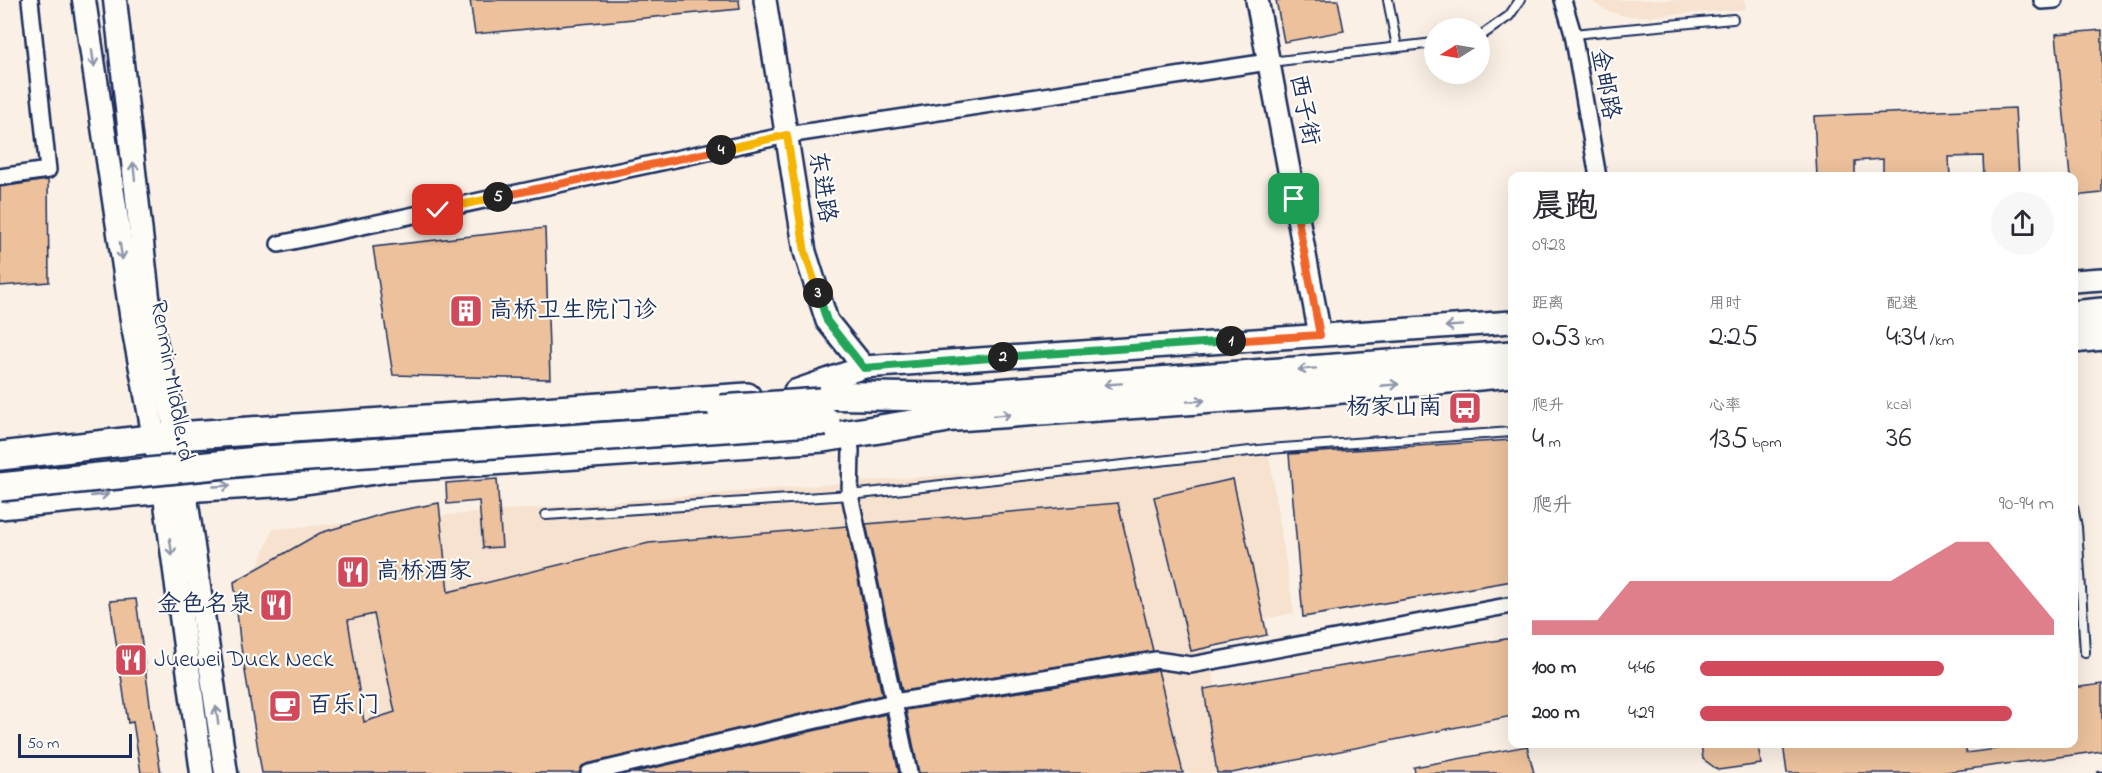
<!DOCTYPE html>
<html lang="zh">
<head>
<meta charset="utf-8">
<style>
  :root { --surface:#fff; --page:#f7f7f7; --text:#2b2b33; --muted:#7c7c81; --accent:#d1495b }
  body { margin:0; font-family:"Indie Flower","LXGW WenKai TC",sans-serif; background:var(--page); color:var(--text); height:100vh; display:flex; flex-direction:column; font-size:22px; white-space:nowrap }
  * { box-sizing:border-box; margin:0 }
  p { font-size:20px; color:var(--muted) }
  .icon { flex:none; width:33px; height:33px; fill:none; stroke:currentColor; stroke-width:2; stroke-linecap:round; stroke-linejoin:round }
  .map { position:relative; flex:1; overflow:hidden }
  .side { position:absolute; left:1508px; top:172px; width:570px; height:576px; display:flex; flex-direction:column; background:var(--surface); border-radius:12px; box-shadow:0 6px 24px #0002 }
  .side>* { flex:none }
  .needle { width:39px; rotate:259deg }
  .fabs { position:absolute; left:1424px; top:18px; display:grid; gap:12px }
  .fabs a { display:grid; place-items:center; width:66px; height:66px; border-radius:50%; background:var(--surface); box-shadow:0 6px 24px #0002; font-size:30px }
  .scale { position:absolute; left:18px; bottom:15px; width:114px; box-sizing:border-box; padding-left:6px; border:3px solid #1b2f5e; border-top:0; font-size:16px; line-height:21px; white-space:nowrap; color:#1b2f5e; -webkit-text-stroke:4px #fdfcf7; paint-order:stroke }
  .pin { position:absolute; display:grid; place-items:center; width:51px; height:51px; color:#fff; margin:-26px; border-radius:12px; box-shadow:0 3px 9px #0006 }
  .km { position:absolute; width:30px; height:30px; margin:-15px; border-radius:50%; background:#222; color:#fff; font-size:16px; line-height:30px; text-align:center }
  .round { display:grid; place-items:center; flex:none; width:63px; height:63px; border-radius:32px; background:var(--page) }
  .overview { display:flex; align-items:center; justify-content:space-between; height:102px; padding:0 24px }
  h1 { font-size:33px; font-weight:600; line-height:45px }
  .figures { display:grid; grid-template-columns:repeat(3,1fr); gap:9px; height:102px; padding:6px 24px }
  .figures div { display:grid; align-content:center }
  .figures b { font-size:30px; font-weight:600 }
  .figures small { font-size:16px; font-weight:400 }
  .figures p { font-size:16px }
  .chart { height:168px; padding:12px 24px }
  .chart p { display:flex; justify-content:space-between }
  .chart svg { width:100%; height:108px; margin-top:6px; fill:var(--accent); opacity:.7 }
  ul { padding:0 24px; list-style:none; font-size:20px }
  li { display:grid; grid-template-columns:96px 72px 1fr; align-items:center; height:45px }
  li i { height:15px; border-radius:8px; background:var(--accent) }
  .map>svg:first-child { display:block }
  .built { fill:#f6e2cf }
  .building { fill:#ecc19c; stroke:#1b2f5e; stroke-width:1.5; fill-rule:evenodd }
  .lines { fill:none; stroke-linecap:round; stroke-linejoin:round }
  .lane-casing { stroke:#1b2f5e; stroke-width:12 }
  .street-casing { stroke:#1b2f5e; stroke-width:20 }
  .secondary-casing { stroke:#1b2f5e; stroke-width:26 }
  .primary-casing { stroke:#1b2f5e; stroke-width:27 }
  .highway-casing { stroke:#1b2f5e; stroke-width:32 }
  .lane { stroke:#fdfcf7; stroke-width:8 }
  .street { stroke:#fdfcf7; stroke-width:15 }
  .secondary { stroke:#fdfcf7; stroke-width:21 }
  .primary { stroke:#fdfcf7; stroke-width:22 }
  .highway { stroke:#fdfcf7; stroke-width:27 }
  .rail { stroke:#1b2f5e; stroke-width:4.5 }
  .highway-bridge-casing { stroke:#1b2f5e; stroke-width:32; stroke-linecap:butt }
  .highway-bridge { stroke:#fdfcf7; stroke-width:27 }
  .oneway { stroke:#8c96aa }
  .split-1-casing { stroke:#fff; stroke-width:12 }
  .split-2-casing { stroke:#fff; stroke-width:12 }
  .split-3-casing { stroke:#fff; stroke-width:12 }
  .split-4-casing { stroke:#fff; stroke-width:12 }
  .split-5-casing { stroke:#fff; stroke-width:12 }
  .split-6-casing { stroke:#fff; stroke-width:12 }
  .split-1 { stroke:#f0652b; stroke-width:8 }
  .split-2 { stroke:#22a559; stroke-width:8 }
  .split-3 { stroke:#22a559; stroke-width:8 }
  .split-4 { stroke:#f5b400; stroke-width:8 }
  .split-5 { stroke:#f0652b; stroke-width:8 }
  .split-6 { stroke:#f5b400; stroke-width:8 }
  .labels { text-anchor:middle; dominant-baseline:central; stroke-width:4.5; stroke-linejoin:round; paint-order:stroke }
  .street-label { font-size:24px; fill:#1b2f5e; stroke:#fdfcf7 }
  .poi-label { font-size:24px; fill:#1b2f5e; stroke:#fdfcf7; text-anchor:start }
</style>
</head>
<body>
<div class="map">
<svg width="2102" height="773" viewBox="0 0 2102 773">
  <rect width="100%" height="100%" fill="#faf0e5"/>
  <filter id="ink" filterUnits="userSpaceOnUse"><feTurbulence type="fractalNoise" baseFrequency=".0167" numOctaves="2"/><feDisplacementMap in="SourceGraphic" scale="12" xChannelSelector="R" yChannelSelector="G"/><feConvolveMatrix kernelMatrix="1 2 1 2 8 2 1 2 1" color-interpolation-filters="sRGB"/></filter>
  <g filter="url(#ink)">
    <!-- built -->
    <g class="built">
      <path d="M 1589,0 L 1744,0 L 1746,9 L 1651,16 L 1625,16 L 1607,11 Z"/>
      <path d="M 1268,449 L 1294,613 L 1204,631 L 1233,773 L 275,773 L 246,595 L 273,529 Z"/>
    </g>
    <!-- building -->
    <g class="building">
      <path d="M 470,0 L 739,0 L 740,9 L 475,34 Z"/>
      <path d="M 1276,0 L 1338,0 L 1344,31 L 1284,42 Z"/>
      <path d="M 2102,30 L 2102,193 L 2073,196 L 2073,177 L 2070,177 L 2056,34 Z"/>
      <path d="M 2015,108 L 2019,177 L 1984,177 L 1983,156 L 1949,157 L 1950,177 L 1883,177 L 1883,159 L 1855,161 L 1855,177 L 1817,177 L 1814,116 Z"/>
      <path d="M 48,180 L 49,282 L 0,286 L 0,187 Z"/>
      <path d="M 545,228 L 550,379 L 393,375 L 373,247 Z"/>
      <path d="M 1512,440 L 1512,581 L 1303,617 L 1289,454 Z"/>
      <path d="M 497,479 L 502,547 L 483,548 L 479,501 L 447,504 L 446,483 Z"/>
      <path d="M 1233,479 L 1267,635 L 1191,651 L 1154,497 Z"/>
      <path d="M 439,503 L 448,592 L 649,543 L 847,526 L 882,695 L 587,764 L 582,766 L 579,773 L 262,773 L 240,641 L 234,582 L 320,533 L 386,513 ZM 374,614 L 395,712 L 364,722 L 348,620 Z"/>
      <path d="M 1118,503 L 1153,651 L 902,691 L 866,524 Z"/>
      <path d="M 136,599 L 153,727 L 161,773 L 141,773 L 133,722 L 128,723 L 110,601 Z"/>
      <path d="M 1512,638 L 1512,716 L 1232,773 L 1217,773 L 1204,689 Z"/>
      <path d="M 1158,670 L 1183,773 L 919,773 L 906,710 Z"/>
      <path d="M 2102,684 L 2102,751 L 1939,773 L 1787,773 L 1783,744 L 1966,744 L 1966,753 L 2035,744 L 2073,744 L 2073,688 Z"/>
      <path d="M 886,714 L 899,773 L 632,773 Z"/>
      <path d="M 1701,744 L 1758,744 L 1761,764 L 1718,770 L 1703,759 Z"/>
      <path d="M 1527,746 L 1534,773 L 1415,773 L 1414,767 Z"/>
    </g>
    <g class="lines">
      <defs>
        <g id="lane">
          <path d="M 1388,0 L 1397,47"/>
          <path d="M 1573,34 L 1733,19"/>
          <path d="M 1479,37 L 1509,16 L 1520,0"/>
          <path d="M 1270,62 L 1434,43"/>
          <path d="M 2073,507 L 2077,527 L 2085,652"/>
          <path d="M 546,515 L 850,495 L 1268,449 L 1512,432"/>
        </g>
        <g id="street">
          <path d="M 1563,0 L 1573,34 L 1598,177"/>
          <path d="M 2042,1 L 2055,0"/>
          <path d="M 0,177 L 48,170 L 30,0"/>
          <path d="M 279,244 L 787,135 L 1268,62"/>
          <path d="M 848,433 L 851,450 L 850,495 L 909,773"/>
          <path d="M 589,773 L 894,702 L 1156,660 L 1191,665 L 1512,605"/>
        </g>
        <g id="secondary">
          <path d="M 765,0 L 805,252 L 827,321 L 864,367"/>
          <path d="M 1257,0 L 1320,335"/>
          <path d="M 2073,281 L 2102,279"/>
          <path d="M 795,391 L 864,367 L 1512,322"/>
        </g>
        <g id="primary">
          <path d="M 84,0 L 133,327 L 164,489 L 202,773"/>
          <path d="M 115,0 L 151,324 L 177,436 L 226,773"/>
        </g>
        <g id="highway">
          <path d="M 2073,315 L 2102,312"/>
          <path d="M 2073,339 L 2102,336"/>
          <path d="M 797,395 L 943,397"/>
          <path d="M 927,398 L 1512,355"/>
          <path d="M 927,419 L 1300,393 L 1511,373"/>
          <path d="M 0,456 L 177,436 L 747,397"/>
          <path d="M 0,505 L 164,489 L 291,482 L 390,468 L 823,438 L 943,419"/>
        </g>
      </defs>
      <!-- lane casing -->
      <use href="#lane" class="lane-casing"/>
      <!-- street casing -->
      <use href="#street" class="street-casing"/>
      <!-- secondary casing -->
      <use href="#secondary" class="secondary-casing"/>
      <!-- primary casing -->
      <use href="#primary" class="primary-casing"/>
      <!-- highway casing -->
      <use href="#highway" class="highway-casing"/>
      <!-- lane -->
      <use href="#lane" class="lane"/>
      <!-- street -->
      <use href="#street" class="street"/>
      <!-- secondary -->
      <use href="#secondary" class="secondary"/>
      <!-- primary -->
      <use href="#primary" class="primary"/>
      <!-- highway -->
      <use href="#highway" class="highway"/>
      <!-- rail -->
      <path class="rail" d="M 2099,773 L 2102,773"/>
      <defs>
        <g id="highway-bridge">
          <path d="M 721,409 L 821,402"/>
          <path d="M 0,487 L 266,460 L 826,421"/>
        </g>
      </defs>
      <!-- highway-bridge casing -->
      <use href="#highway-bridge" class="highway-bridge-casing"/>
      <!-- highway-bridge -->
      <use href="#highway-bridge" class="highway-bridge"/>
    </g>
    <!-- one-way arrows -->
    <defs><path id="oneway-shaft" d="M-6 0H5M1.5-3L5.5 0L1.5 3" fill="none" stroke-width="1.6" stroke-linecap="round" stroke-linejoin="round" transform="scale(1.5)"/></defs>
    <g class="oneway">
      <use href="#oneway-shaft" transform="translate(93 58) rotate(82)"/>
      <use href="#oneway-shaft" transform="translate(134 171) rotate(-96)"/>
      <use href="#oneway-shaft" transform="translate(121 251) rotate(82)"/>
      <use href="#oneway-shaft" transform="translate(1454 326) rotate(176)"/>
      <use href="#oneway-shaft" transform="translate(1307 369) rotate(176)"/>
      <use href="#oneway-shaft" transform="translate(1113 384) rotate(176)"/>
      <use href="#oneway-shaft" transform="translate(1390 385) rotate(-5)"/>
      <use href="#oneway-shaft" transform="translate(1196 401) rotate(-4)"/>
      <use href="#oneway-shaft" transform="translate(1002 415) rotate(-4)"/>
      <use href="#oneway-shaft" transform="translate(222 486) rotate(-3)"/>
      <use href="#oneway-shaft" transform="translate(100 495) rotate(-6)"/>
      <use href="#oneway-shaft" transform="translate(171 547) rotate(82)"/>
      <use href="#oneway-shaft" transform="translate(217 715) rotate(-98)"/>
    </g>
  </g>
  <g class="lines" filter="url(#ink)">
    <defs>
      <path id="split-1" d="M 1231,341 L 1320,335 L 1294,199"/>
      <path id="split-2" d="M 1003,357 L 1231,341"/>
      <path id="split-3" d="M 818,293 L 827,321 L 864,368 L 1003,357"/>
      <path id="split-4" d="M 721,150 L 787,135 L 805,252 L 818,293"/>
      <path id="split-5" d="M 498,197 L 721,150"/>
      <path id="split-6" d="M 438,210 L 498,197"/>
    </defs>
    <!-- split-1 casing -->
    <use href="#split-1" class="split-1-casing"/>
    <!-- split-2 casing -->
    <use href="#split-2" class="split-2-casing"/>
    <!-- split-3 casing -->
    <use href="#split-3" class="split-3-casing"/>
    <!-- split-4 casing -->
    <use href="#split-4" class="split-4-casing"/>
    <!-- split-5 casing -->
    <use href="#split-5" class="split-5-casing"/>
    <!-- split-6 casing -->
    <use href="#split-6" class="split-6-casing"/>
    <!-- split-1 -->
    <use href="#split-1" class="split-1"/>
    <!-- split-2 -->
    <use href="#split-2" class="split-2"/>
    <!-- split-3 -->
    <use href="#split-3" class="split-3"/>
    <!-- split-4 -->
    <use href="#split-4" class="split-4"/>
    <!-- split-5 -->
    <use href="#split-5" class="split-5"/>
    <!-- split-6 -->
    <use href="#split-6" class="split-6"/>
  </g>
  <!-- icons -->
  <defs>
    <symbol id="building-square" viewBox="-11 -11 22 22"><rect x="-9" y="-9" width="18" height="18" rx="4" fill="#d1495b" stroke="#fdfcf7"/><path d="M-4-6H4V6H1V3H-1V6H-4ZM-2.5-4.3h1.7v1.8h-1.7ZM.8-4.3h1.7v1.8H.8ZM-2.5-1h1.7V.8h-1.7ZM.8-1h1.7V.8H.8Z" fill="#fff"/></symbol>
    <symbol id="bus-square" viewBox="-11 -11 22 22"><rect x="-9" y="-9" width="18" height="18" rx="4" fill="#d1495b" stroke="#fdfcf7"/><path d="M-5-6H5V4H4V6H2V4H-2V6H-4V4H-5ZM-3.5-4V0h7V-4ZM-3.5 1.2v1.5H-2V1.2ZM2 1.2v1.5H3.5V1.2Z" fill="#fff"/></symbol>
    <symbol id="restaurant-square" viewBox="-11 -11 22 22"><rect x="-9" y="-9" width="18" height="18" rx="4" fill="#d1495b" stroke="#fdfcf7"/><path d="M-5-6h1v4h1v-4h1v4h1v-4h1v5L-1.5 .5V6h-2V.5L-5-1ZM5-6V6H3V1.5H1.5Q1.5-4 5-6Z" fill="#fff"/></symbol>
    <symbol id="cafe-square" viewBox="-11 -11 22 22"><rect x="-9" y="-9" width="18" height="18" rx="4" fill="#d1495b" stroke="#fdfcf7"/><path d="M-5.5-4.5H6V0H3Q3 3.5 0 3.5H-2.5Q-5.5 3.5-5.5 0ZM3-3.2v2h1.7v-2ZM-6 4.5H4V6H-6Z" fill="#fff"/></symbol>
  </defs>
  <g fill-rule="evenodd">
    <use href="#building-square" x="447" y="292" width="38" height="38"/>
    <use href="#bus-square" x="1446" y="389" width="38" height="38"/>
    <use href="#restaurant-square" x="334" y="553" width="38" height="38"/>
    <use href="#restaurant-square" x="257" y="586" width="38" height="38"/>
    <use href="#restaurant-square" x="112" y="641" width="38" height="38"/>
    <use href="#cafe-square" x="266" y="687" width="38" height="38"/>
  </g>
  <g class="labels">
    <!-- street labels -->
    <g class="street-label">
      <text transform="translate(1604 84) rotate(80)">金邮路</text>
      <text transform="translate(1303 110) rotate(79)">西子街</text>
      <text transform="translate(821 187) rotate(81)">东进路</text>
      <text transform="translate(171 381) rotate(80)">Renmin Middle.rd</text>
    </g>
    <!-- poi labels -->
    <g class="poi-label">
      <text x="489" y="311">高桥卫生院门诊</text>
      <text x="1442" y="408" text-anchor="end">杨家山南</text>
      <text x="376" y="572">高桥酒家</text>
      <text x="253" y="605" text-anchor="end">金色名泉</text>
      <text x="154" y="660">Juewei Duck Neck</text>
      <text x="308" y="706">百乐门</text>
    </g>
  </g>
</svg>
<div class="fabs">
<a><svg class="needle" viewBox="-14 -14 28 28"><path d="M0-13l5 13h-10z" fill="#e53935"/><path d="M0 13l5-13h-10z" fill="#7c7c81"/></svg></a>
</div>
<div class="scale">50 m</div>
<div class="pin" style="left:1294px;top:199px;background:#1e9e55"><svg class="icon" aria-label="arrive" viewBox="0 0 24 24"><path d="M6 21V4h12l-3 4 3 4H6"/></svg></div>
<div class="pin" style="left:438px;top:210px;background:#d93025"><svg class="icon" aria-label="check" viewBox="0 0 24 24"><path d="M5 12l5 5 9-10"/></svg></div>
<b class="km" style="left:1231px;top:341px">1</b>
<b class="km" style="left:1003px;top:357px">2</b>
<b class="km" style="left:818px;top:293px">3</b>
<b class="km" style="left:721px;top:150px">4</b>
<b class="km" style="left:498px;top:197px">5</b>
<section class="side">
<div class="overview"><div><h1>晨跑</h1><p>09:28</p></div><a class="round"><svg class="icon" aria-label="share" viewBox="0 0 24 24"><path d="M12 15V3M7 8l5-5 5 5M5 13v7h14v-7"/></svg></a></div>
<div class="figures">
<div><p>距离</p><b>0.53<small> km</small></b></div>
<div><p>用时</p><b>2:25</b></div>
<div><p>配速</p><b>4:34<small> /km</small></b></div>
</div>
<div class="figures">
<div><p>爬升</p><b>4<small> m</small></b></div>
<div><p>心率</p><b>135<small> bpm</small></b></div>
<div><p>kcal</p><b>36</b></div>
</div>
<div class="chart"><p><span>爬升</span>90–94 m</p>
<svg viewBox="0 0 160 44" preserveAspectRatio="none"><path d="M0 44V38L10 38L20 38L30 22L40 22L50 22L60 22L70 22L80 22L90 22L100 22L110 22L120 14L130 6L140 6L150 22L160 38V44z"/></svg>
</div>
<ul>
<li><b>100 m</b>4:46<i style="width:69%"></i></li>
<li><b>200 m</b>4:29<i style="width:88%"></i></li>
</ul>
</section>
</div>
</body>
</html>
